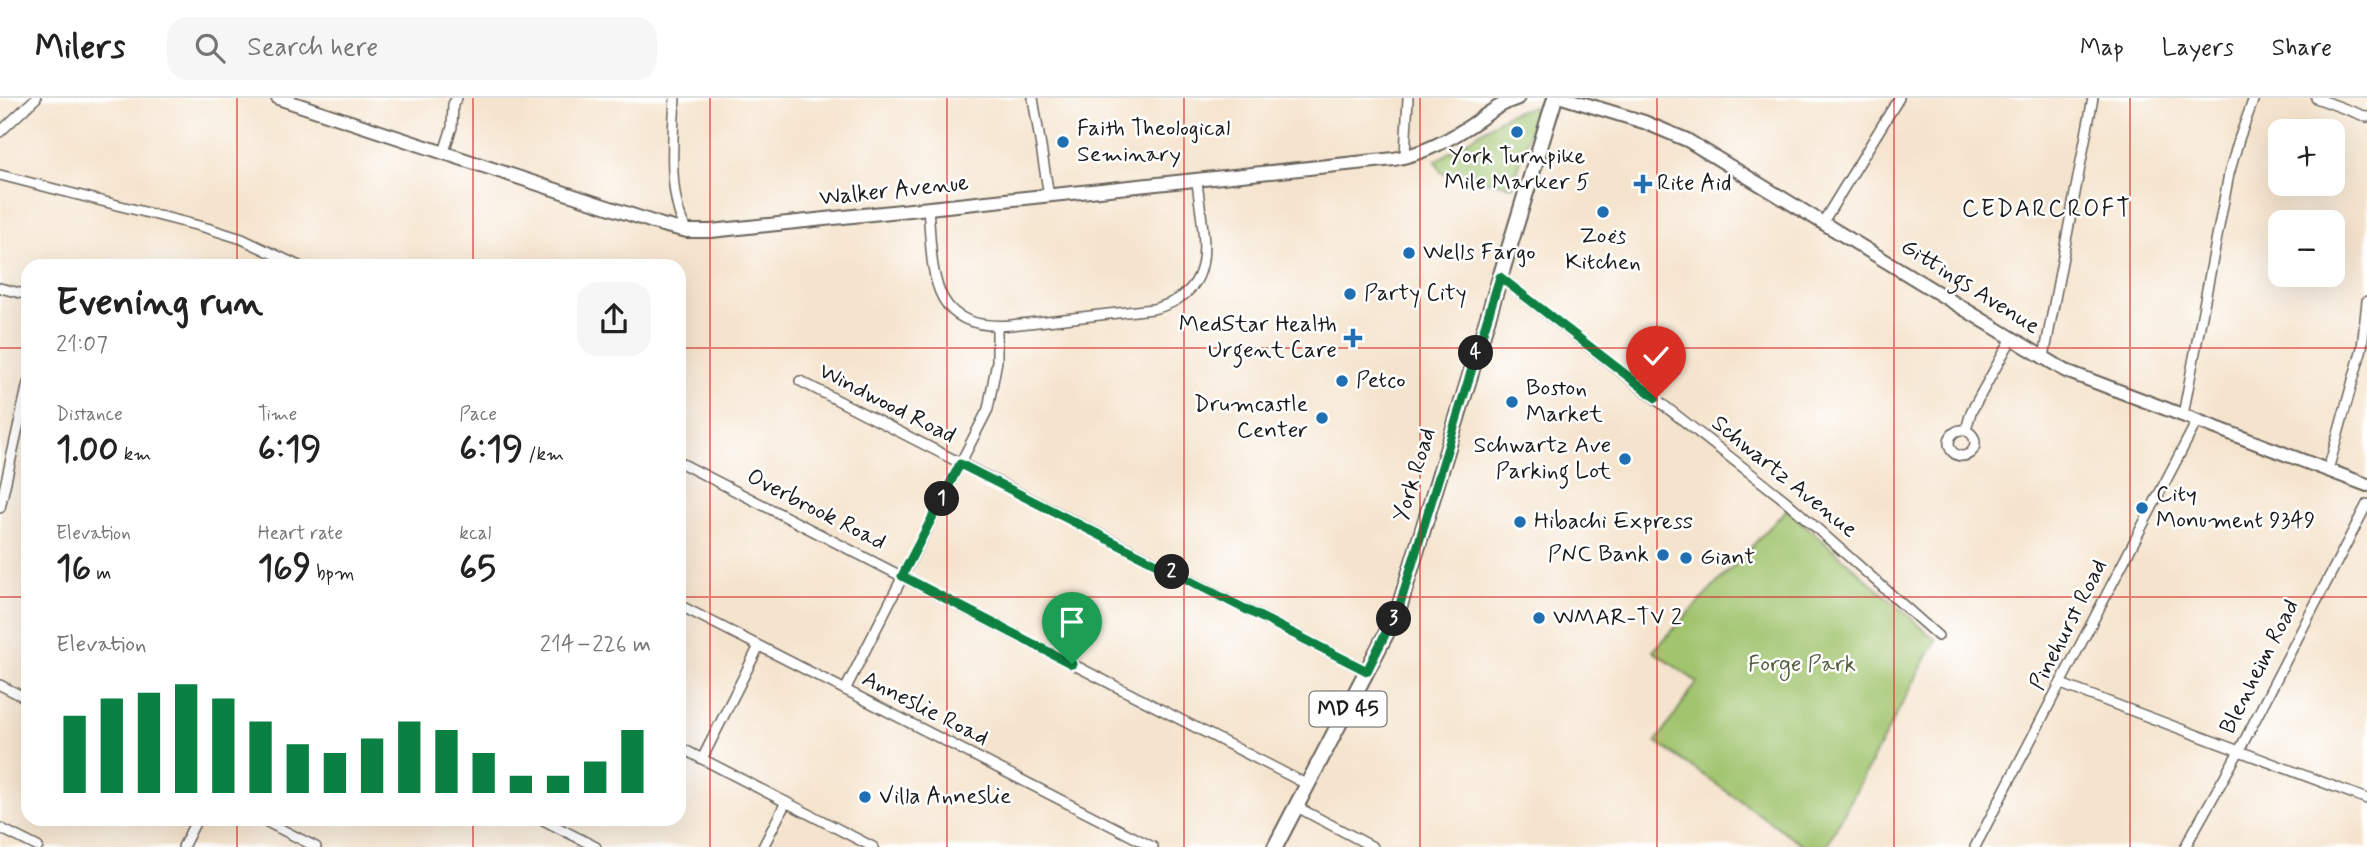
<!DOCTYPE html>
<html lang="en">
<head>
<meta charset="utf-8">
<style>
  :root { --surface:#fff; --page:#f6f6f6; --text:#222; --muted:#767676; --line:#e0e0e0; --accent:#0b8043 }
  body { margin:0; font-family:Mynerve,sans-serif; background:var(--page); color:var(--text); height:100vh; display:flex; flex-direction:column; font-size:26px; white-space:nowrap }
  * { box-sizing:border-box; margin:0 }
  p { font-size:23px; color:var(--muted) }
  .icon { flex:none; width:38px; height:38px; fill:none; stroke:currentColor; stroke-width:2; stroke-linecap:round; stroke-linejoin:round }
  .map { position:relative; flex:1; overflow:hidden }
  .panel { position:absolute; left:21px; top:161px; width:665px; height:567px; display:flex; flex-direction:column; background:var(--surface); border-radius:21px; box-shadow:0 7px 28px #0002 }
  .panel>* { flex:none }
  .tools { position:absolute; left:2268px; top:21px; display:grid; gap:14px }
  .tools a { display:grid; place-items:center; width:77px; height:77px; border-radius:14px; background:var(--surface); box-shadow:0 7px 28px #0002; font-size:35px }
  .pin { position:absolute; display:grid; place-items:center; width:60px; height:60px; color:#fff; margin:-72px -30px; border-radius:50% 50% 50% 0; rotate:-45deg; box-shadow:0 0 7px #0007 }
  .pin .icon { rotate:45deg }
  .km { position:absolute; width:35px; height:35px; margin:-18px; border-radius:50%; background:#222; color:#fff; font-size:19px; line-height:35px; text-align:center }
  .round { display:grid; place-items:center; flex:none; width:74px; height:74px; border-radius:21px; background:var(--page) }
  .head { display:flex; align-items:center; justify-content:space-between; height:119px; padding:0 35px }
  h1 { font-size:38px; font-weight:800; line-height:52px }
  .figures { display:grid; grid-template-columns:repeat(3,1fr); gap:10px; height:119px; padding:7px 35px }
  .figures div { display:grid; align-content:center }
  .figures b { font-size:35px; font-weight:800 }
  .figures small { font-size:19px; font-weight:400 }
  .figures p { font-size:19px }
  .chart { height:196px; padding:14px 35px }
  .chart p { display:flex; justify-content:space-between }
  .chart svg { width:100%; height:126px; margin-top:7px; stroke:var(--accent); stroke-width:6 }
  header { display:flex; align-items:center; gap:42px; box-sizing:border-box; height:98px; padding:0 35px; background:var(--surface); border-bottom:2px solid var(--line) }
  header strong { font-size:33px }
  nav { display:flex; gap:38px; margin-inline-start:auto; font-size:24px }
  .search { width:490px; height:63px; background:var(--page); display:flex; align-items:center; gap:18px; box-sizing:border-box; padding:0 24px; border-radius:21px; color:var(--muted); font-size:26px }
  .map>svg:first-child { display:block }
  .green { fill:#a1c46e; stroke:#5e7045; stroke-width:2 }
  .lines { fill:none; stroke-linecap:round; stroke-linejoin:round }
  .street-casing { stroke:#68625a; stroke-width:12 }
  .secondary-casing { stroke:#68625a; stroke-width:16 }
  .primary-casing { stroke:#68625a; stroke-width:18 }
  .street { stroke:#fff; stroke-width:9 }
  .secondary { stroke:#fff; stroke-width:12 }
  .primary { stroke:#fff; stroke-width:14 }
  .route-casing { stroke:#fff; stroke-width:14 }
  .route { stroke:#0b8043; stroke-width:9 }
  .grid { fill:none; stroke:#d62828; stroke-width:2; stroke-opacity:0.55 }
  .poi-dot { fill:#1f6fb2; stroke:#fff; stroke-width:2.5 }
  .labels { text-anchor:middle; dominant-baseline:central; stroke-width:5; stroke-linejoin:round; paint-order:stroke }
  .shield { fill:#fff; stroke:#606060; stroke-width:2 }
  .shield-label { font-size:21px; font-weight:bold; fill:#1c1c1c }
  .poi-label { font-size:23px; fill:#1c1c1c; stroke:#fff; text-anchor:start }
  .street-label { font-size:23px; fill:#1c1c1c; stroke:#fff }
  .park-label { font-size:23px; fill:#515f3d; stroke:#fff }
  .neighbourhood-label { font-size:24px; letter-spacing:2px; fill:#1c1c1c; stroke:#fff }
</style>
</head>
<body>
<header>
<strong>Milers</strong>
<div class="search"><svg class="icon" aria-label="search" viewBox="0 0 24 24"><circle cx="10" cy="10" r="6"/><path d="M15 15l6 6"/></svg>Search here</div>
<nav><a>Map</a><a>Layers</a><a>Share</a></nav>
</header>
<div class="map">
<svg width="2367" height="749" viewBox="0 0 2367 749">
  <rect width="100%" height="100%" fill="#fff"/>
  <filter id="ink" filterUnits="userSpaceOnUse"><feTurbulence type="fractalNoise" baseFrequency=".0143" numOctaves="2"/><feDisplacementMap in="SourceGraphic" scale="14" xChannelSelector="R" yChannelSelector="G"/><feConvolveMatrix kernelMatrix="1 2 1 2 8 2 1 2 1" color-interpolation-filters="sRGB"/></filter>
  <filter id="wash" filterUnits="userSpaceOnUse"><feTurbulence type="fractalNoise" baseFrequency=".00686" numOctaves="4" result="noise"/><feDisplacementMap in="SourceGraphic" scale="28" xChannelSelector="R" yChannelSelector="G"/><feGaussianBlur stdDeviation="1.57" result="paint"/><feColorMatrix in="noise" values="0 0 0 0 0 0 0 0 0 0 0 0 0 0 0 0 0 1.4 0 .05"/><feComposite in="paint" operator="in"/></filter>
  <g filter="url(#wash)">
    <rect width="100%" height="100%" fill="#f5e4cd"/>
    <!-- green -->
    <g class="green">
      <path d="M 1534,9 L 1536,13 L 1513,88 L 1441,74 L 1436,63 L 1508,16 Z"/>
      <path d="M 1787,411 L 1936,542 L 1826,749 L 1806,749 L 1656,644 L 1697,584 L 1653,553 Z"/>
    </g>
  </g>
  <g filter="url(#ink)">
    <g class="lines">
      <defs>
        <g id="street">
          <path d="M 675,0 C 673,40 667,99 687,133"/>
          <path d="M 1033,0 L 1049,98"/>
          <path d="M 2316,0 L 2367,19"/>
          <path d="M 0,34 L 36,0"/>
          <path d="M 444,54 L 452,29 L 453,6 L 457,0"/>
          <path d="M 1405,58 L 1408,0"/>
          <path d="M 0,77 L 207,130 L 242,141 L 299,168"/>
          <path d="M 928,109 C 933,171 927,234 1011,227 L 1153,211 C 1223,194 1202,137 1197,83"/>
          <path d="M 1823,124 L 1899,0"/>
          <path d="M 1500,179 L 1786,403 L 1938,538"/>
          <path d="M 0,190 L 28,197"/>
          <path d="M 2044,259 L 2093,0"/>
          <path d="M 800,283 L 1367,573"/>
          <path d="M 2183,317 L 2229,76 L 2239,41 L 2254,0"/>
          <circle cx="1962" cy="345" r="13"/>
          <path d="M 1966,332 L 1971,314 L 2012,240"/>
          <path d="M 679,364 L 1308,687"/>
          <path d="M 2328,372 L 2362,250 L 2367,203"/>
          <path d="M 0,410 L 28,285"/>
          <path d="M 679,507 L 1153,749"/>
          <path d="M 2061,586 L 2367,701"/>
          <path d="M 0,587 L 28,601"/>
          <path d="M 845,592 L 988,311 L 997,263 L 997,229"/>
          <path d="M 679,649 L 873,749"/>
          <path d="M 702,661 L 759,548"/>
          <path d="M 1297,709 L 1373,749"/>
          <path d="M 261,721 L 316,749"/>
          <path d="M 541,721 L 596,749"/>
          <path d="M 0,730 L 38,749"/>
          <path d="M 183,749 L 197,721"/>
          <path d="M 763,749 L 786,704"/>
          <path d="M 1975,749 L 2197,323"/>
          <path d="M 2185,749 L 2239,653 L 2367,406"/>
        </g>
        <g id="secondary">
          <path d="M 278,0 L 662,127 L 687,133 L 711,133 L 1394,61 C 1421,56 1442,46 1465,31 C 1483,20 1498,6 1518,0"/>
          <path d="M 1565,0 L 1644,24 L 1687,42 L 2066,273 L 2367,387"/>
        </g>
        <path id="primary" d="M 1275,749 L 1398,513 L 1555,0"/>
      </defs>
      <!-- street casing -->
      <use href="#street" class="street-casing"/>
      <!-- secondary casing -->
      <use href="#secondary" class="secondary-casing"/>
      <!-- primary casing -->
      <use href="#primary" class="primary-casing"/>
      <!-- street -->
      <use href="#street" class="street"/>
      <!-- secondary -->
      <use href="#secondary" class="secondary"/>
      <!-- primary -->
      <use href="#primary" class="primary"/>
    </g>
  </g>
  <g class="lines" filter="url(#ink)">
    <defs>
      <path id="route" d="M 1072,566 L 902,478 L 960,366 L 1367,573 L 1400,506 L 1500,179 L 1656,300"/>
    </defs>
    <!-- route casing -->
    <use href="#route" class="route-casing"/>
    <!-- route -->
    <use href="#route" class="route"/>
  </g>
  <!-- grid -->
  <path class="grid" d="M 237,0 L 237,168M 473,0 L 473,168M 710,0 L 710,749M 947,0 L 947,749M 1184,0 L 1184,749M 1420,0 L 1420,749M 1657,0 L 1657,749M 1894,0 L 1894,749M 2130,0 L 2130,749M 0,250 L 28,250M 679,250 L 2367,250M 0,499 L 28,499M 679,499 L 2367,499M 237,721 L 237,749M 473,721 L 473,749"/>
  <!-- markers -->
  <g class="poi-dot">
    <circle cx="1517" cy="34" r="7"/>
    <circle cx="1063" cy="44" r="7"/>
    <path d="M1639.5 75.5h7v7h7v7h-7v7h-7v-7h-7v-7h7z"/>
    <circle cx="1603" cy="114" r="7"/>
    <circle cx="1409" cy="155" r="7"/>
    <circle cx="1350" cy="196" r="7"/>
    <path d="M1349.5 229.5h7v7h7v7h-7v7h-7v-7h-7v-7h7z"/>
    <circle cx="1342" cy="283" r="7"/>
    <circle cx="1512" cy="304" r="7"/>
    <circle cx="1322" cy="320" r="7"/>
    <circle cx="1625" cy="361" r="7"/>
    <circle cx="2142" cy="410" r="7"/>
    <circle cx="1520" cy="424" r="7"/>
    <circle cx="1663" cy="457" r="7"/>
    <circle cx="1686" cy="460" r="7"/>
    <circle cx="1539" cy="520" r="7"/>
    <circle cx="865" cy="699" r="7"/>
  </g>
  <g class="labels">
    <!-- shield labels -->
    <rect class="shield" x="1309.5" y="593.5" width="77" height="35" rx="5"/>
    <g class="shield-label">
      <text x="1348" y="611">MD 45</text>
    </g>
    <!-- poi labels -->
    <g class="poi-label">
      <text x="1077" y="31">Faith Theological<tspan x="1077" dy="26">Seminary</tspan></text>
      <text x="1517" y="59" text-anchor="middle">York Turnpike<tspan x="1517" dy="26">Mile Marker 5</tspan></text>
      <text x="1657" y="86">Rite Aid</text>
      <text x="1603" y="139" text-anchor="middle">Zoës<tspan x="1603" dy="26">Kitchen</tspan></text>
      <text x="1423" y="155">Wells Fargo</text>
      <text x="1364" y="196">Party City</text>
      <text x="1337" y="227" text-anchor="end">MedStar Health<tspan x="1337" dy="26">Urgent Care</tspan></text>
      <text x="1356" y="283">Petco</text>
      <text x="1526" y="291">Boston<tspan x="1526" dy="26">Market</tspan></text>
      <text x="1308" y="307" text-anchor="end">Drumcastle<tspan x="1308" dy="26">Center</tspan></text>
      <text x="1611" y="348" text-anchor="end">Schwartz Ave<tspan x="1611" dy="26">Parking Lot</tspan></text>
      <text x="2156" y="397">City<tspan x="2156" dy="26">Monument 9349</tspan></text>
      <text x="1534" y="424">Hibachi Express</text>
      <text x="1649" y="457" text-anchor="end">PNC Bank</text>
      <text x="1700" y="460">Giant</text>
      <text x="1553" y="520">WMAR-TV 2</text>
      <text x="879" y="699">Villa Anneslie</text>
    </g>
    <!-- street labels -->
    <g class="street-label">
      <text transform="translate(894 93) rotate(-6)">Walker Avenue</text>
      <text transform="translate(1970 189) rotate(32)">Gittings Avenue</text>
      <text transform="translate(887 306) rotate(27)">Windwood Road</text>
      <text transform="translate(1415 377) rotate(-73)">York Road</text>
      <text transform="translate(1784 379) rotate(39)">Schwartz Avenue</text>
      <text transform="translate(816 412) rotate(27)">Overbrook Road</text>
      <text transform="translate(2069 527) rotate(-63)">Pinehurst Road</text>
      <text transform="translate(2260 569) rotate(-63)">Blenheim Road</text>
      <text transform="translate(925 611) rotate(27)">Anneslie Road</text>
    </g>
    <!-- park labels -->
    <g class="park-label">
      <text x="1802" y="567">Forge Park</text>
    </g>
    <!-- neighbourhood labels -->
    <g class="neighbourhood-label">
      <text x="2047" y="111">CEDARCROFT</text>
    </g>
  </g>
</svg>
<div class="tools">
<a>+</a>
<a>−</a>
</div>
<div class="pin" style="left:1072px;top:566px;background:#1e9e55"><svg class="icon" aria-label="arrive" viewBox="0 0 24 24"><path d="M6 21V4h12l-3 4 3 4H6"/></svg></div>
<div class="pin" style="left:1656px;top:300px;background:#d93025"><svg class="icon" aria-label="check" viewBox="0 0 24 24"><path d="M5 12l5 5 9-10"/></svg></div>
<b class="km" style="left:942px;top:401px">1</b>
<b class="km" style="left:1172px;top:474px">2</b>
<b class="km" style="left:1394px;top:521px">3</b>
<b class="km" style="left:1476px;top:255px">4</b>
<section class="panel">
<div class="head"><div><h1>Evening run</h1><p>21:07</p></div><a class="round"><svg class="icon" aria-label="share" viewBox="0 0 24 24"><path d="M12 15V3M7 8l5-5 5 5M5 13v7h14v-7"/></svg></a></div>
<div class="figures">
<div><p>Distance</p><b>1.00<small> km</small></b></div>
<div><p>Time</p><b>6:19</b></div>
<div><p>Pace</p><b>6:19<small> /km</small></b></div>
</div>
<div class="figures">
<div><p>Elevation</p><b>16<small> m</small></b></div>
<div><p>Heart rate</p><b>169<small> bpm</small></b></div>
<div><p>kcal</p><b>65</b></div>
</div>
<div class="chart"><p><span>Elevation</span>214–226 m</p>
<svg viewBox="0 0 160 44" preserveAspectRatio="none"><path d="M5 44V17M15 44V11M25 44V9M35 44V6M45 44V11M55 44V19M65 44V27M75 44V30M85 44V25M95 44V19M105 44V22M115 44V30M125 44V38M135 44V38M145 44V33M155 44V22"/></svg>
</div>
</section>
</div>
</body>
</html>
